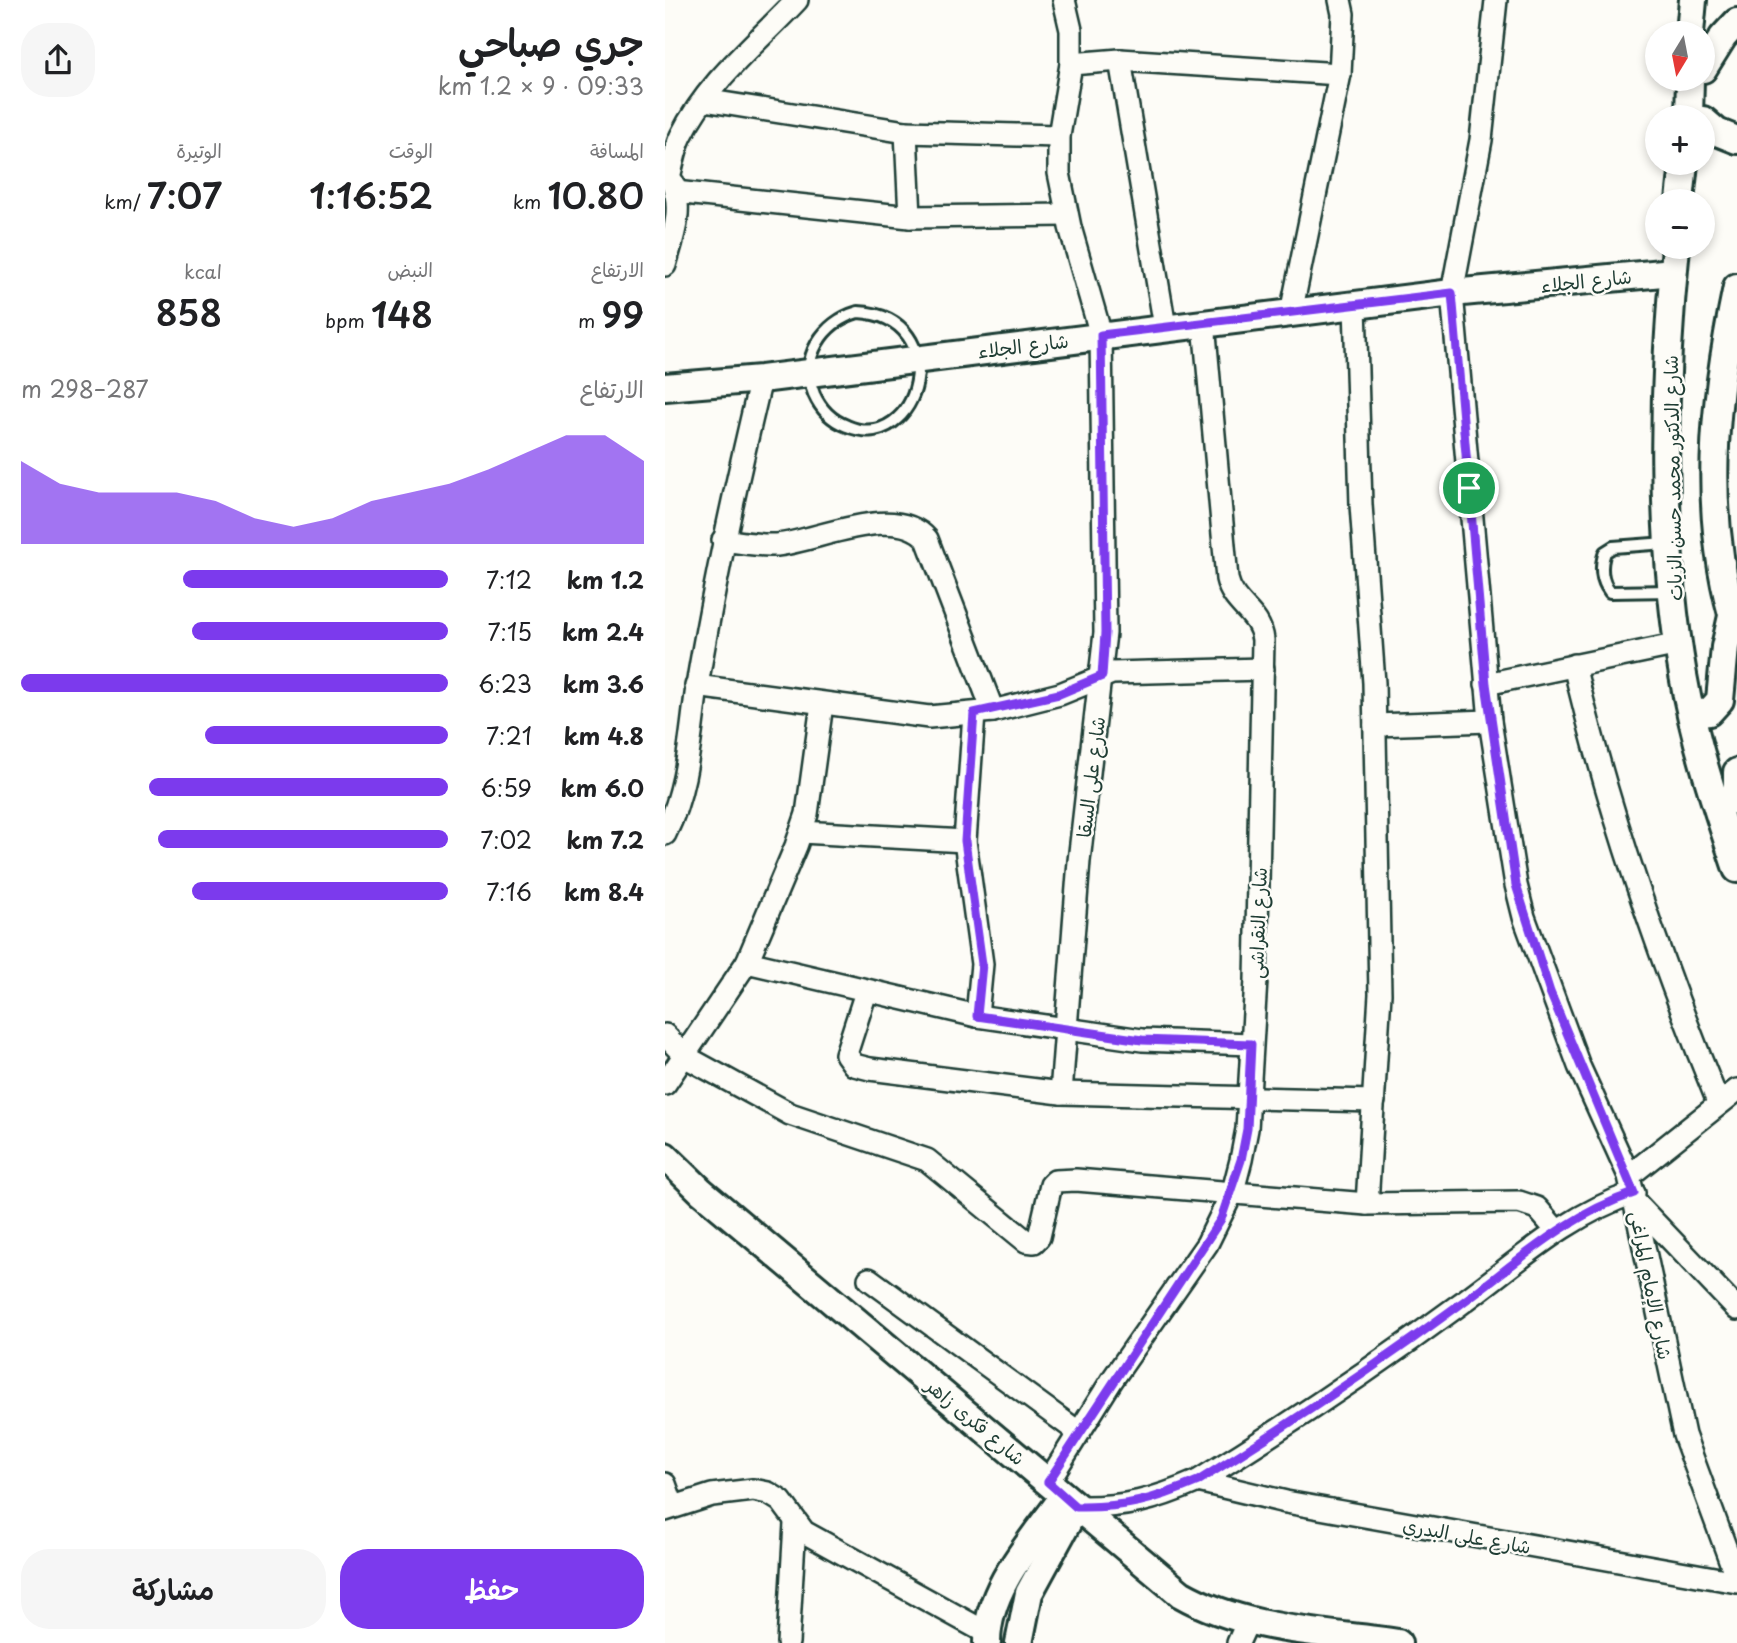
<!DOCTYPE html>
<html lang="ar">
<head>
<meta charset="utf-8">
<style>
  :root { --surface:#fff; --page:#f6f6f6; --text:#202124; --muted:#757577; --accent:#7c3aed }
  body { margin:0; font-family:"Playpen Sans","Playpen Sans Arabic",sans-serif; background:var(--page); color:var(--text); direction:rtl; height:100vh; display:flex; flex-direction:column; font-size:26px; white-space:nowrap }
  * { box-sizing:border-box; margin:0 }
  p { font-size:23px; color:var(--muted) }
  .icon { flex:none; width:38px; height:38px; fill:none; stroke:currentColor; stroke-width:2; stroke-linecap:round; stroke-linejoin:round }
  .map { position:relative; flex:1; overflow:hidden; direction:ltr }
  .drawer { display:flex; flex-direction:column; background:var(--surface); width:665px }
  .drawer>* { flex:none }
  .needle { width:46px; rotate:190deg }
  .buttons { position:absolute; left:980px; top:21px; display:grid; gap:14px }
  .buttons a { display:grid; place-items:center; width:70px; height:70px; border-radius:50%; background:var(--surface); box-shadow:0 4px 10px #0003; font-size:35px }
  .pin { position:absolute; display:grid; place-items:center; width:60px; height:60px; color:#fff; margin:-30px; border:4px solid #fff; border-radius:50%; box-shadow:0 2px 7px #0007 }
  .round { display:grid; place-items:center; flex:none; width:74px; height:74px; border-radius:28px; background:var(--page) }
  .overview { display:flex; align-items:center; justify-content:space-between; height:119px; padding:0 21px }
  h1 { font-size:38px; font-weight:600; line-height:52px }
  .stats { display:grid; grid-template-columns:repeat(3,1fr); gap:10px; height:119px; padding:7px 21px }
  .stats div { display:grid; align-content:center }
  .stats b { font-size:35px; font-weight:600 }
  .stats small { font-size:19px; font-weight:400 }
  .stats p { font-size:19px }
  .chart { height:196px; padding:14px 21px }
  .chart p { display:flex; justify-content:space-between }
  .chart svg { width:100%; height:126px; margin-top:7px; fill:var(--accent); opacity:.7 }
  .primary-button { display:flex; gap:14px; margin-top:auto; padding:14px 21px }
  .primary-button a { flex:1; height:80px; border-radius:28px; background:var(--accent); color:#fff; font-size:28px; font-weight:600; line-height:80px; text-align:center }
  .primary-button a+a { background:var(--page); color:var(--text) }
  ul { padding:0 21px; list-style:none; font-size:23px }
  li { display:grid; grid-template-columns:112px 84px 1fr; align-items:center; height:52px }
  li i { height:18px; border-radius:9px; background:var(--accent) }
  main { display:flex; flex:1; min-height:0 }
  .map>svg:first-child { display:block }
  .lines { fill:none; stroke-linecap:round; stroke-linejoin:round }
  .service-casing { stroke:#1f3d34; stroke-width:16 }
  .minor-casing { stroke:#1f3d34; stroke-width:26 }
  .tertiary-casing { stroke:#1f3d34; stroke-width:32 }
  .service { stroke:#fdfcf7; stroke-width:10 }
  .minor { stroke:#fdfcf7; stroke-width:21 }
  .tertiary { stroke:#fdfcf7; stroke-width:26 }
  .route-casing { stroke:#fff; stroke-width:14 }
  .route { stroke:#7c3aed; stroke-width:9 }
  .labels { text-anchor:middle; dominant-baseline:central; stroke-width:5; stroke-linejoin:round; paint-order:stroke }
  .street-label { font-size:19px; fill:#1f3d34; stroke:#fdfcf7 }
</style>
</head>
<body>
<main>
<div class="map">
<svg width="1072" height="1643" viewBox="0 0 1072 1643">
  <rect width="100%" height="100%" fill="#fdfcf7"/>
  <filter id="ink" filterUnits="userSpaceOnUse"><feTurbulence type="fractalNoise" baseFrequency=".0143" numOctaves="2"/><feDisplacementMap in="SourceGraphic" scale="14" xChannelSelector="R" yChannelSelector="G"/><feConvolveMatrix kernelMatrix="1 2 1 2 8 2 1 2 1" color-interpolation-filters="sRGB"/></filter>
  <g filter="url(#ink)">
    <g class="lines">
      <defs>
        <g id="service">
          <path d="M 193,312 C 292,317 254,457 182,426 C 166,420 156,410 149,394 C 134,357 158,322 193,312 Z"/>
          <path d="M 1001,543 L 948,547 L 940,552 C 935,566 936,580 945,592 L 1007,591"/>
        </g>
        <g id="minor">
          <path d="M 831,0 L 816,140 L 787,293 L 825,721 L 851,885 L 859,917 L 914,1066 L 964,1176 L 1019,1435 L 1072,1579"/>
          <path d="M 455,60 L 500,327"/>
          <path d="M 406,64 L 455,60 L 675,74"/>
          <path d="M 39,100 L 241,132 L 394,136"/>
          <path d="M 241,132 L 245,217"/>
          <path d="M 4,177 C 8,164 10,148 16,136 C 43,81 92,43 132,0"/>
          <path d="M 10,192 L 245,217 L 402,215"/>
          <path d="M 0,265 C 8,237 19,209 7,181"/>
          <path d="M 690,305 L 696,505 L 709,683 L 715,994 L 702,1204"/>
          <path d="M 626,313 L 675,74 L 678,14 L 675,0"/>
          <path d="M 58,540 C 75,542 95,546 112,545 C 153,541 230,502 262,539 L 328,711"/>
          <path d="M 909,665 C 944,815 995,960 1053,1102"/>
          <path d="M 821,684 L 1014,644"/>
          <path d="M 31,686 L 264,717 L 328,711 L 395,694 L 447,673 L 598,669"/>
          <path d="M 309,714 L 300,841 L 317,964 L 312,1016"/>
          <path d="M 710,725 L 825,721"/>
          <path d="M 136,832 L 300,841"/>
          <path d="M 0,834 C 26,782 25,724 35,668 C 52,570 73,475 96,379"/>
          <path d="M 82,962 L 312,1016 L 477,1040 L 586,1044"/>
          <path d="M 201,992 L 181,1054 L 189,1065 L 205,1069 L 396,1093 L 709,1101"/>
          <path d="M 0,1035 L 21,1057 L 125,1114 L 262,1160 L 361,1241 L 369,1242 L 374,1237 L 386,1185 L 390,1181 L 411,1180 L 702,1204 L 854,1202 L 872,1208 L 891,1230"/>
          <path d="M 0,1084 L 82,962 L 131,846 L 142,814 L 157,704"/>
          <path d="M 396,1093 L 414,861 L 440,633 L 436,335 L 405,227 L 394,173 L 394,136 L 406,64 L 406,30 L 399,0"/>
          <path d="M 964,1176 L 1072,1090"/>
          <path d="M 971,1203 L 1072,1309"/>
          <path d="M 204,1279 L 413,1432"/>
          <path d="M 533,1481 L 621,1502 L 1072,1582"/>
          <path d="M 383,1482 L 447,1380 L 542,1244 L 568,1191 L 576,1160 L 582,1129 L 591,980 L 598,640 C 595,612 568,606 562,579 L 539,323"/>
          <path d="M 0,1484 L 8,1506"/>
          <path d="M 411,1507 C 460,1508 489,1500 533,1481 C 622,1426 710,1367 794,1305 C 852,1263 900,1216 969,1193"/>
          <path d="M 0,1510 L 47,1495 L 88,1490 L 103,1493 L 116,1501 L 139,1532 L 322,1633"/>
          <path d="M 123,1643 L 130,1523"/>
          <path d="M 573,1643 L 583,1621"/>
        </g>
        <g id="tertiary">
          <path d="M 1025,33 L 1028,0"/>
          <path d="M 1038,69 L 1058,37 L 1072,22"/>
          <path d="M 1024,117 L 1025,79"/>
          <path d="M 1038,120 L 1052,132 L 1072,140"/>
          <path d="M 1015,201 L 1019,163"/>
          <path d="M 1011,247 C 997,383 994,540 1018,675 C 1029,740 1051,806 1072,869"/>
          <path d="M 1072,287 C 1048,402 1036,517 1072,631"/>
          <path d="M 0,387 L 96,379 L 787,293 L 1008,272"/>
          <path d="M 1027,714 L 1044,712 L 1055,700 L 1060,647 L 1067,616"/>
          <path d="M 1072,772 L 1072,801"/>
          <path d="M 0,1156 L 36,1191 L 516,1594 C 581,1631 660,1632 733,1643"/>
          <path d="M 322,1643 C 322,1587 368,1540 399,1496"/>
          <path d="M 354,1643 L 364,1593 L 411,1507"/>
        </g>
      </defs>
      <!-- service casing -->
      <use href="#service" class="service-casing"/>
      <!-- minor casing -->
      <use href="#minor" class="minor-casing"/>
      <!-- tertiary casing -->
      <use href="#tertiary" class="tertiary-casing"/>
      <!-- service -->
      <use href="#service" class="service"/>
      <!-- minor -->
      <use href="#minor" class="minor"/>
      <!-- tertiary -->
      <use href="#tertiary" class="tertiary"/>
    </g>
  </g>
  <g class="lines" filter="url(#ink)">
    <defs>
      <path id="route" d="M 787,293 L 821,684 L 851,885 L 885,992 L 969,1193 C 900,1216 852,1263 794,1305 C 710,1367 622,1426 533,1481 C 489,1500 460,1508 411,1507 L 383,1482 L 556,1219 L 576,1160 L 582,1129 L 586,1044 L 477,1040 L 312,1016 L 317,964 L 300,841 L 309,713 L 394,694 L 437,676 L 440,633 L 436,335 Z"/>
    </defs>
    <!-- route casing -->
    <use href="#route" class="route-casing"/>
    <!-- route -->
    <use href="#route" class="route"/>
  </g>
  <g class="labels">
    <!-- street labels -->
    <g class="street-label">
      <text transform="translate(921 280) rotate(-6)">شارع الجلاء</text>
      <text transform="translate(358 345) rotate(-7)">شارع الجلاء</text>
      <text transform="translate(1007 478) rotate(-91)">شارع الدكتور محمد حسن الزيات</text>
      <text transform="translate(425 777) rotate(-83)">شارع على السقا</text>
      <text transform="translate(592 923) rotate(-88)">شارع النقراشى</text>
      <text transform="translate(987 1285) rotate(79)">شارع الإمام المراغى</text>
      <text transform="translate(311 1421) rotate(40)">شارع فكرى زاهر</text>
      <text transform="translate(802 1535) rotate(10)">شارع على البدري</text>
    </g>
  </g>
</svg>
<div class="buttons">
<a><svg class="needle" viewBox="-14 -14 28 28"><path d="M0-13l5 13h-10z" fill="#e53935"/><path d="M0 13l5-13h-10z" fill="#757577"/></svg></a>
<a>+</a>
<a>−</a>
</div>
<div class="pin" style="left:804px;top:488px;background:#1e9e55"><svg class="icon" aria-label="arrive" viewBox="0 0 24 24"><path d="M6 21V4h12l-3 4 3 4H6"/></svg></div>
</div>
<section class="drawer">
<div class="overview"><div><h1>جري صباحي</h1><p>09:33 · 9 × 1.2 km</p></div><a class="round"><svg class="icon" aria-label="share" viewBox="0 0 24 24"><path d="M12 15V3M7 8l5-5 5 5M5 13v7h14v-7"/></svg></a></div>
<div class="stats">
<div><p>المسافة</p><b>10.80<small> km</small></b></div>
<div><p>الوقت</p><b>1:16:52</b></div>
<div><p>الوتيرة</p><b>7:07<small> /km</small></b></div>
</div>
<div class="stats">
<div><p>الارتفاع</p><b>99<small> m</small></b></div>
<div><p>النبض</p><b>148<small> bpm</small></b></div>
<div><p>kcal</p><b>858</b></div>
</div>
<div class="chart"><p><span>الارتفاع</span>287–298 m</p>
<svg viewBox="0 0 160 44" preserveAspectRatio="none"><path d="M0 44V15L10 23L20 26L30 26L40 26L50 29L60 35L70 38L80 35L90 29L100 26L110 23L120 18L130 12L140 6L150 6L160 15V44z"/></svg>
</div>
<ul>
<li><b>1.2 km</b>7:12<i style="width:62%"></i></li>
<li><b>2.4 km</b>7:15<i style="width:60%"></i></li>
<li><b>3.6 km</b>6:23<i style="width:100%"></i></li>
<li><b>4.8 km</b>7:21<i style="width:57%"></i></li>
<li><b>6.0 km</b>6:59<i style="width:70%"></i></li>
<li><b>7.2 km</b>7:02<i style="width:68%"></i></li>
<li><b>8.4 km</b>7:16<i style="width:60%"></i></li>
</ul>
<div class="primary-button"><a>حفظ</a><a>مشاركة</a></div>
</section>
</main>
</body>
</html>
